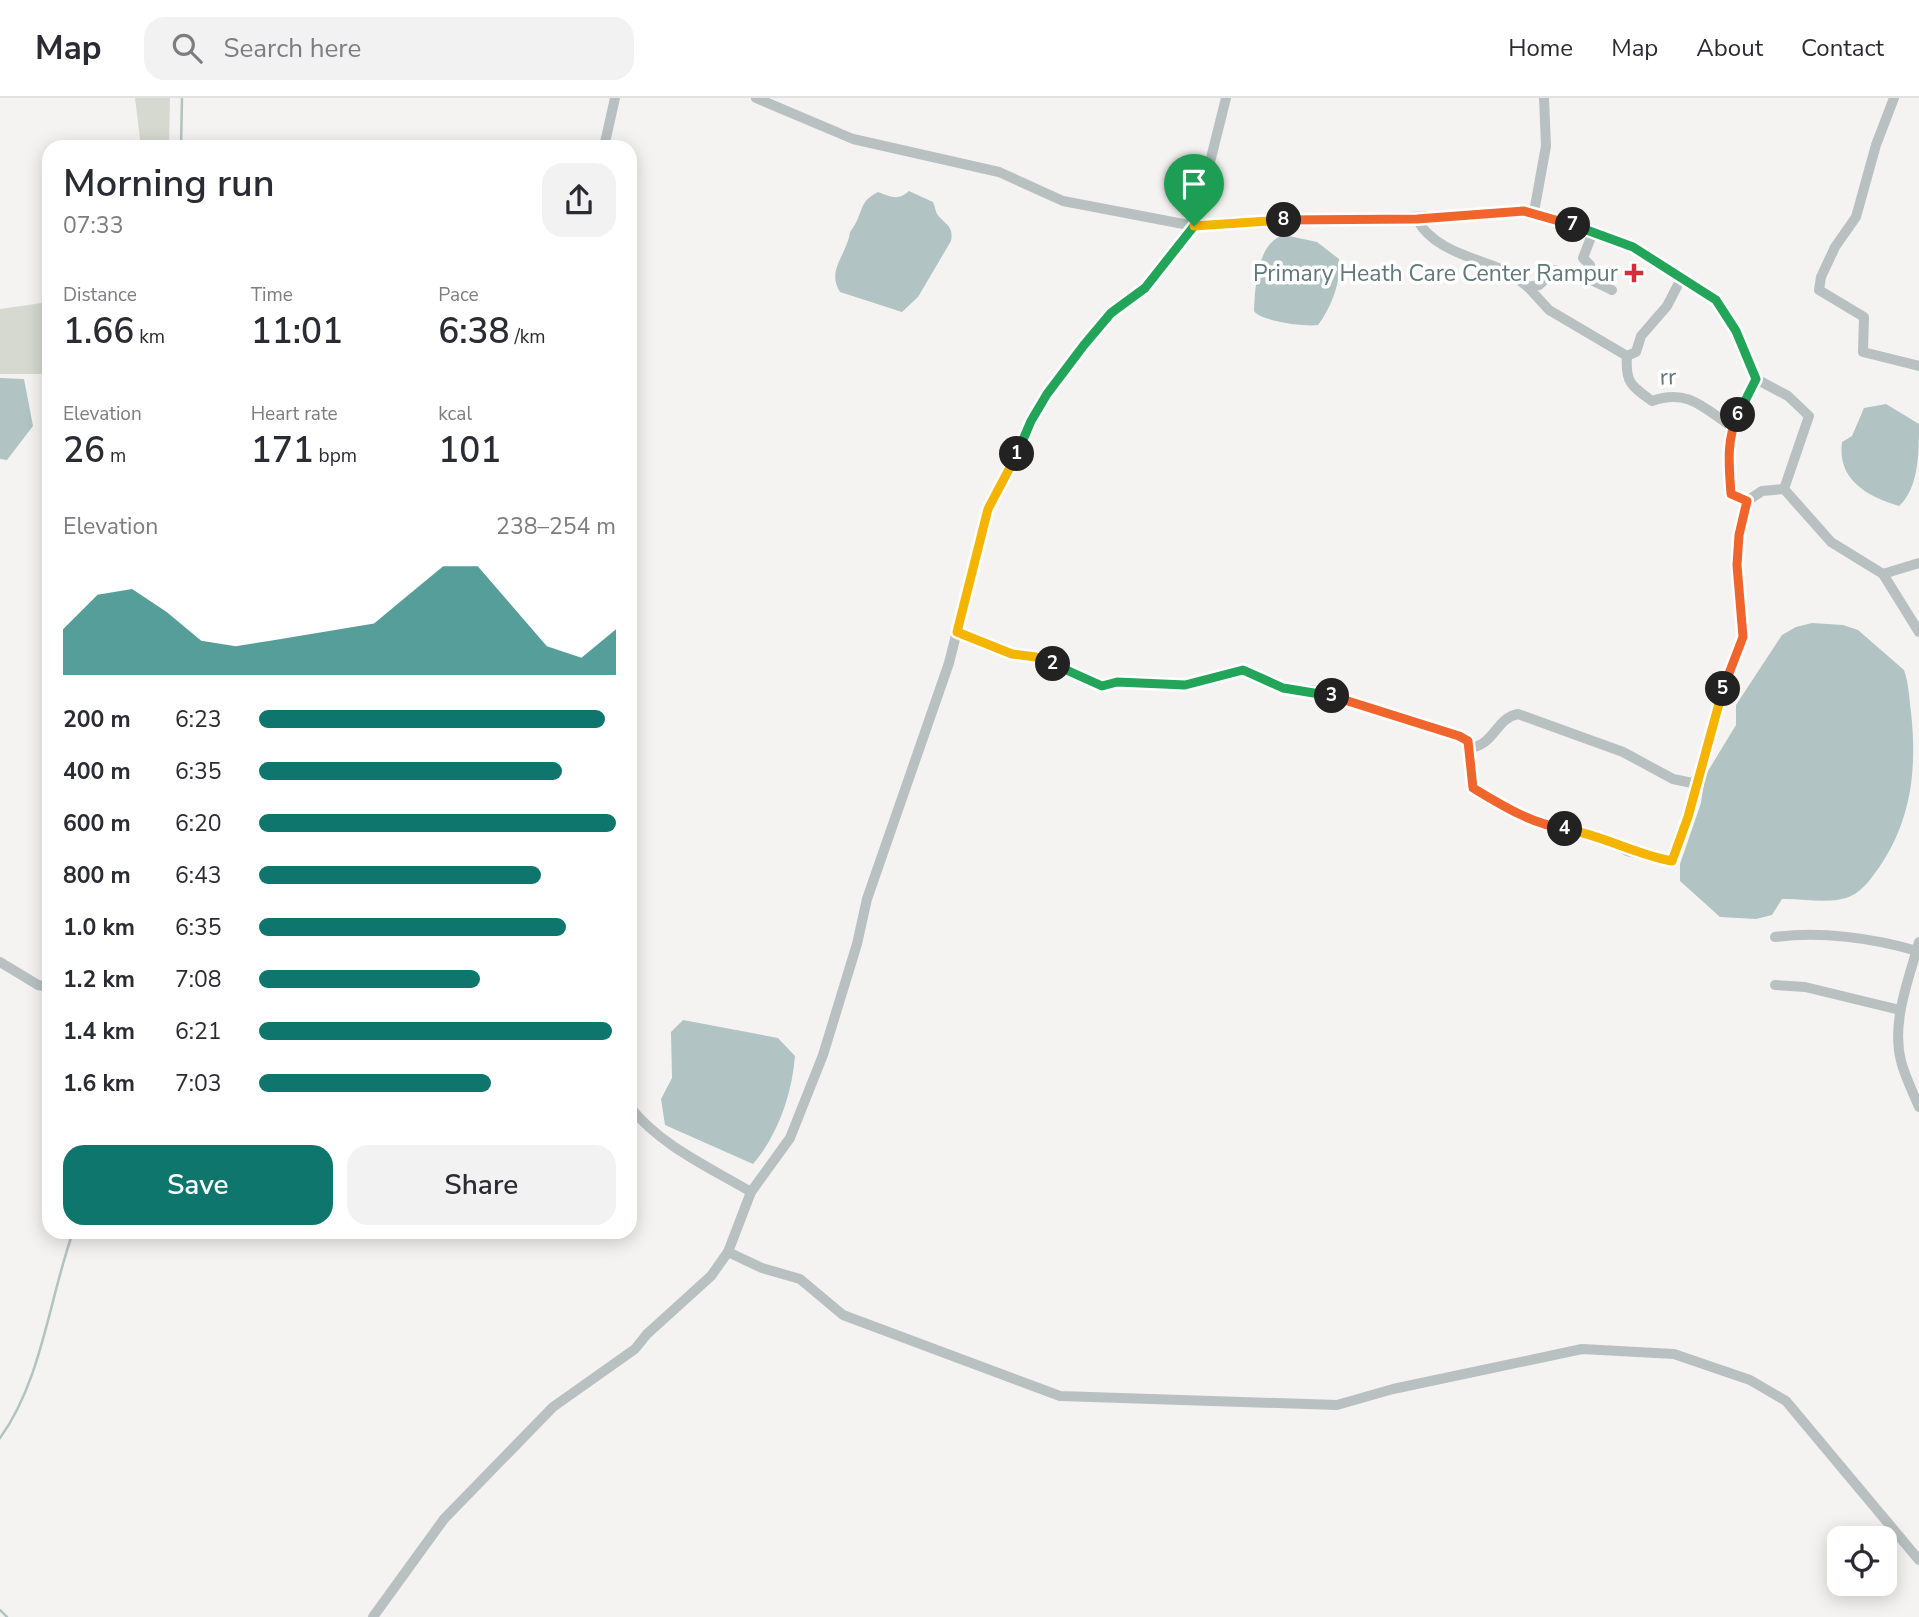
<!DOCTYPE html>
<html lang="en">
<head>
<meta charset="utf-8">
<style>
  :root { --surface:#fff; --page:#f2f2f3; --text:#2b2b33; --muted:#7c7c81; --line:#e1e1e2; --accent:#0f766e }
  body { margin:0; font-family:"Nunito Sans",sans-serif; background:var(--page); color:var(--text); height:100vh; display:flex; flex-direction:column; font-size:26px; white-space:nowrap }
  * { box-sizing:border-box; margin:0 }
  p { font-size:23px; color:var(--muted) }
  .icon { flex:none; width:38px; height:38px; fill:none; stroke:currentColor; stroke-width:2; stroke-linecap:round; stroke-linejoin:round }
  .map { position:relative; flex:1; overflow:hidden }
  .side { position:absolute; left:42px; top:42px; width:595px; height:1099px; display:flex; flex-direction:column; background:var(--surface); border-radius:21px; box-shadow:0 4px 18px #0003 }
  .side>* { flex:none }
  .fabs { position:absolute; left:1827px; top:1428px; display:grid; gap:14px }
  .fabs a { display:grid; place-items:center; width:70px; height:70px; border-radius:14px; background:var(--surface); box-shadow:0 4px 18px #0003; font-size:35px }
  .pin { position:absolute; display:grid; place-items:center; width:60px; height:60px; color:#fff; margin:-72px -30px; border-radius:50% 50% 50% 0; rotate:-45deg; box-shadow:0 0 7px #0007 }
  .pin .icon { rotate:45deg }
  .km { position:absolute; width:35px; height:35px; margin:-18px; border-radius:50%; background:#222; color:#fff; font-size:19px; line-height:35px; text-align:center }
  .round { display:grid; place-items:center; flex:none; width:74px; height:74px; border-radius:21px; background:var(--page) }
  .overview { display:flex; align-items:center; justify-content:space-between; height:119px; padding:0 21px }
  h1 { font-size:38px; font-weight:600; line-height:52px }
  .metrics { display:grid; grid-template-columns:repeat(3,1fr); gap:10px; height:119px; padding:7px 21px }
  .metrics div { display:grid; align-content:center }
  .metrics b { font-size:35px; font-weight:600 }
  .metrics small { font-size:19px; font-weight:400 }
  .metrics p { font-size:19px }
  .chart { height:196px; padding:14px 21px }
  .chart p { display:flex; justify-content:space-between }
  .chart svg { width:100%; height:126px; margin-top:7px; fill:var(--accent); opacity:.7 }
  .action { display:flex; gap:14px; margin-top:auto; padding:14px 21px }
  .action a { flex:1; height:80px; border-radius:21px; background:var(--accent); color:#fff; font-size:28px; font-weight:600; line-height:80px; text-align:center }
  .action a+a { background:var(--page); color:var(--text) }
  ul { padding:0 21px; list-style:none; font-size:23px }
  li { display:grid; grid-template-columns:112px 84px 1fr; align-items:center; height:52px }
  li i { height:18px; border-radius:9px; background:var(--accent) }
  header { display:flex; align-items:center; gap:42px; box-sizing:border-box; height:98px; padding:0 35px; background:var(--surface); border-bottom:2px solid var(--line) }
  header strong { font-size:33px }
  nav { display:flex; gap:38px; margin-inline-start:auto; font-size:24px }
  .search { width:490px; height:63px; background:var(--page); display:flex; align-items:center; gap:18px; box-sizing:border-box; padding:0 24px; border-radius:21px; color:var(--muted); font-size:26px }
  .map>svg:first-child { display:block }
  .green { fill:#d6d9d0 }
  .water { fill:#b1c3c2 }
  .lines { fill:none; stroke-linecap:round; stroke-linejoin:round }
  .stream { stroke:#b1c3c2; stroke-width:2.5 }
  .minor { stroke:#b9c0c1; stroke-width:10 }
  .split-1-casing { stroke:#fff; stroke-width:14 }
  .split-2-casing { stroke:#fff; stroke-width:14 }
  .split-3-casing { stroke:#fff; stroke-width:14 }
  .split-4-casing { stroke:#fff; stroke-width:14 }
  .split-5-casing { stroke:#fff; stroke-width:14 }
  .split-6-casing { stroke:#fff; stroke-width:14 }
  .split-7-casing { stroke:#fff; stroke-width:14 }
  .split-8-casing { stroke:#fff; stroke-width:14 }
  .split-9-casing { stroke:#fff; stroke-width:14 }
  .split-1 { stroke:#22a559; stroke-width:9 }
  .split-2 { stroke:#f5b400; stroke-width:9 }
  .split-3 { stroke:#22a559; stroke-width:9 }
  .split-4 { stroke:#f0652b; stroke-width:9 }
  .split-5 { stroke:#f5b400; stroke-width:9 }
  .split-6 { stroke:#f0652b; stroke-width:9 }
  .split-7 { stroke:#22a559; stroke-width:9 }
  .split-8 { stroke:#f0652b; stroke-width:9 }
  .split-9 { stroke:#f5b400; stroke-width:9 }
  .poi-dot { fill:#d92c3b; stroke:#fff; stroke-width:2.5 }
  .labels { text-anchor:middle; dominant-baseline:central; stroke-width:7; stroke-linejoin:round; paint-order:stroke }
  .poi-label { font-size:23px; fill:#61787a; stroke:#fff; text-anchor:end }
  .street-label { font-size:23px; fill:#61787a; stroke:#fff }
</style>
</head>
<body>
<header>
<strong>Map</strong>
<div class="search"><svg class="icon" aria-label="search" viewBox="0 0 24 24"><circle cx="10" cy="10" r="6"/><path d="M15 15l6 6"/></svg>Search here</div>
<nav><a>Home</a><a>Map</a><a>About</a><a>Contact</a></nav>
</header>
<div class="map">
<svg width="1919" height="1519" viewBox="0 0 1919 1519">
  <rect width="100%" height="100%" fill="#f5f3f1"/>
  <!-- green -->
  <g class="green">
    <path d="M 135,0 L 170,0 L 169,49 L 141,49 Z"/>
    <path d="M 42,205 L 49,207 L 49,273 L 40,276 L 0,276 L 0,211 Z"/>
  </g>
  <!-- water -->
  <g class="water">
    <path d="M 909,93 L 933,104 C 935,108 935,112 937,116 C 945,127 954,127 951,143 L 918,199 L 902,214 L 840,194 C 826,172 847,157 850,134 C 864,117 857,104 878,94 C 891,99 898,103 909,93 Z"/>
    <path d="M 1284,137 L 1317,144 L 1339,161 C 1342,182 1331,210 1318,227 C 1305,229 1260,223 1254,213 C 1255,189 1257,144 1284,137 Z"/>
    <path d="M 0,280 L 24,281 L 33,328 L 7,362 L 0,361 Z"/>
    <path d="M 1886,306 L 1919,326 C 1919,354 1919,390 1899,408 C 1867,398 1837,382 1842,344 L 1852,338 L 1864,310 Z"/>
    <path d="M 1812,525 L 1843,527 L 1858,532 L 1904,572 C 1909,586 1909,600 1911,614 C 1917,669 1912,721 1880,768 C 1872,779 1864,792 1851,798 C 1831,807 1803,800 1782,801 L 1772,817 L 1756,821 L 1720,819 L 1680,783 L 1680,766 L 1701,705 L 1705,678 L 1736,627 L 1736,607 L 1782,537 L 1796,529 Z"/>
    <path d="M 683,922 L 778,940 L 795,958 C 792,996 778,1037 753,1066 L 665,1027 L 661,1001 L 672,980 L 671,934 Z"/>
  </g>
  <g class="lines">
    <!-- stream -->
    <g class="stream">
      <path d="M 181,49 L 182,0"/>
      <path d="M 0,1340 C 42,1282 49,1201 73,1134"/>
      <path d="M 0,1512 L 7,1519"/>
    </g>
    <!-- minor -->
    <g class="minor">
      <path d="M 756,0 L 853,41 L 999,74 L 1063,103 L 1194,128 L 1534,114 L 1633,149 L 1716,202 L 1736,233 L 1756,281 L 1788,298 L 1809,318 L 1784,391 L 1831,444 L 1883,476 L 1919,534"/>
      <path d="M 1894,0 L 1876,47 L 1856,119 L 1835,149 L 1821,179 L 1819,192 L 1864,219 L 1863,254 L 1919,268"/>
      <path d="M 604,49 L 615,0"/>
      <path d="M 1534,114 L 1546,48 L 1544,0"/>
      <path d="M 1417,121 C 1432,151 1472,159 1501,171 C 1511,175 1520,183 1528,189"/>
      <path d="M 1593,134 L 1583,160 L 1590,167 L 1587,180 L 1612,192"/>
      <path d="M 1556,172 L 1539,187 L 1528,189 L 1549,212 L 1627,258 C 1625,284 1631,288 1652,303 C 1688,290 1704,310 1732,329"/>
      <path d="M 1627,258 L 1636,254 L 1641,238 L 1667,208 L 1682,179"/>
      <path d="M 1747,403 L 1731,396 C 1728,343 1730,328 1756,281"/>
      <path d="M 1883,476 L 1919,465"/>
      <path d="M 957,535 L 1012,556 L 1036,559 L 1102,588 L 1117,584 L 1185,587 L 1243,572 L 1283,590 L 1318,593 L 1444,633 L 1468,643 L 1473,690 L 1512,714 L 1542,727 L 1605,740 L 1627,753 L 1672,763 L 1688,719 L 1722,595 L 1743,539 L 1737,467 L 1739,437 L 1747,403 L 1762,393 L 1784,391"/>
      <path d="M 1469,650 C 1494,648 1496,620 1518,616 L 1623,654 L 1673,681 L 1692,685 L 1697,681"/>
      <path d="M 1775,839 C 1821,833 1873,840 1917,853"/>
      <path d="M 1919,844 C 1909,881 1891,924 1901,963 C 1905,979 1913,994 1919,1009"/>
      <path d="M 0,864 L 38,887 L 49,889"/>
      <path d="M 1775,887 L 1805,889 L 1900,912"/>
      <path d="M 630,1009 C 661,1048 709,1069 751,1094"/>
      <path d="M 728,1154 L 762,1170 L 800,1181 L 843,1217 L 1060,1298 L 1337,1307 L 1393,1291 L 1582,1251 L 1674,1256 L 1750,1282 L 1786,1303 L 1919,1462"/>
      <path d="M 373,1519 L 444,1421 L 553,1309 L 635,1251 L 647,1236 L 711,1178 L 728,1154 L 751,1094 L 790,1040 L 823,957 L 857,846 L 867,801 L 949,565 L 988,411 L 1047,296 L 1111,215 L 1145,190 L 1194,128 L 1226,0"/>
    </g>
  </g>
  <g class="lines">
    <defs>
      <path id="split-1" d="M 1017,356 L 1031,323 L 1047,296 L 1084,247 L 1111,215 L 1145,190 L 1194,128"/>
      <path id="split-2" d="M 1017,356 L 988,411 L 957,534 L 1012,556 L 1036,559 L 1053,566"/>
      <path id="split-3" d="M 1053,566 L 1102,588 L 1117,584 L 1185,587 L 1243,572 L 1283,590 L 1332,598"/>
      <path id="split-4" d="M 1332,598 L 1459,638 L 1468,643 L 1473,690 C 1503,708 1530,725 1565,731"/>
      <path id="split-5" d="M 1565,731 C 1603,737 1633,756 1672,763 L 1688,719 L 1723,591"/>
      <path id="split-6" d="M 1723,591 L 1743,539 L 1737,467 L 1739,437 L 1747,403 L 1731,396 C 1729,368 1726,342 1738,317"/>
      <path id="split-7" d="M 1573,127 L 1633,149 L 1716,202 L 1736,233 L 1756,281 L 1738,317"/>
      <path id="split-8" d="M 1284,122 L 1417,121 L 1524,113 L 1573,127"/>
      <path id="split-9" d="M 1194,128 L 1284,122"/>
    </defs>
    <!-- split-1 casing -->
    <use href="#split-1" class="split-1-casing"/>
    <!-- split-2 casing -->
    <use href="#split-2" class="split-2-casing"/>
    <!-- split-3 casing -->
    <use href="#split-3" class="split-3-casing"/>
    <!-- split-4 casing -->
    <use href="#split-4" class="split-4-casing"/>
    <!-- split-5 casing -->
    <use href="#split-5" class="split-5-casing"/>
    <!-- split-6 casing -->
    <use href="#split-6" class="split-6-casing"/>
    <!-- split-7 casing -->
    <use href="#split-7" class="split-7-casing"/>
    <!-- split-8 casing -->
    <use href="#split-8" class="split-8-casing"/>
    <!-- split-9 casing -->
    <use href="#split-9" class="split-9-casing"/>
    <!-- split-1 -->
    <use href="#split-1" class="split-1"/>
    <!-- split-2 -->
    <use href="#split-2" class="split-2"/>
    <!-- split-3 -->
    <use href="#split-3" class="split-3"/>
    <!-- split-4 -->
    <use href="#split-4" class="split-4"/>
    <!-- split-5 -->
    <use href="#split-5" class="split-5"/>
    <!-- split-6 -->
    <use href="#split-6" class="split-6"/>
    <!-- split-7 -->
    <use href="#split-7" class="split-7"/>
    <!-- split-8 -->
    <use href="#split-8" class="split-8"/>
    <!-- split-9 -->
    <use href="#split-9" class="split-9"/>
  </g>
  <!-- markers -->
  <path class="poi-dot" d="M1630.5 164.5h7v7h7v7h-7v7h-7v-7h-7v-7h7z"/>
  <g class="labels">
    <!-- poi labels -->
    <g class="poi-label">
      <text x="1618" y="175">Primary Heath Care Center Rampur</text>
    </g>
    <!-- street labels -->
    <g class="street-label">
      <text transform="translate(1668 279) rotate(-2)">rr</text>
    </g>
  </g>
</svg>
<div class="fabs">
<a><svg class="icon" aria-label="locate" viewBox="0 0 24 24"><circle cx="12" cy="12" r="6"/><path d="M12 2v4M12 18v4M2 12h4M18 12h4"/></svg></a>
</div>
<div class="pin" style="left:1194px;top:128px;background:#1e9e55"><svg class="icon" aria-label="arrive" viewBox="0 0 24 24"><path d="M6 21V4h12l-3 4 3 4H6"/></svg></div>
<b class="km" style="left:1017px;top:356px">1</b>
<b class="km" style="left:1053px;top:566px">2</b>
<b class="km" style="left:1332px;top:598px">3</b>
<b class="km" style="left:1565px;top:731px">4</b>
<b class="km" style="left:1723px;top:591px">5</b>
<b class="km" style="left:1738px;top:317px">6</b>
<b class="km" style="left:1573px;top:127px">7</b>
<b class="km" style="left:1284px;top:122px">8</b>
<section class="side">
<div class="overview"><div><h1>Morning run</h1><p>07:33</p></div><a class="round"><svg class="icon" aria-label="share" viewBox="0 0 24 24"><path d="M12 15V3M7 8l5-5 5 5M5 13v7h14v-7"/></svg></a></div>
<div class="metrics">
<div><p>Distance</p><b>1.66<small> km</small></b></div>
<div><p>Time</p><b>11:01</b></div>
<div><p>Pace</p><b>6:38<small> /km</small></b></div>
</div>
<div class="metrics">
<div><p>Elevation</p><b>26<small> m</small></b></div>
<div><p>Heart rate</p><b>171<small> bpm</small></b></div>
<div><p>kcal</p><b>101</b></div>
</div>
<div class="chart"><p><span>Elevation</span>238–254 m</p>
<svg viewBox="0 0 160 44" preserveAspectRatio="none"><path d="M0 44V28L10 16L20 14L30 22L40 32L50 34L60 32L70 30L80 28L90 26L100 16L110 6L120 6L130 20L140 34L150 38L160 28V44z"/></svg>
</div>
<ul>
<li><b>200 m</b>6:23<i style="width:97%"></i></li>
<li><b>400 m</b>6:35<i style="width:85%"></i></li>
<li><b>600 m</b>6:20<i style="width:100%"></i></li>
<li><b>800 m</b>6:43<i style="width:79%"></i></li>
<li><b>1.0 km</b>6:35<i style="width:86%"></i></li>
<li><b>1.2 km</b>7:08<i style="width:62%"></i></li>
<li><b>1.4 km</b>6:21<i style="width:99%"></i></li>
<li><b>1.6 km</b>7:03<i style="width:65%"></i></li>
</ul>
<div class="action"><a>Save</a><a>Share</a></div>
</section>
</div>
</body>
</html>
